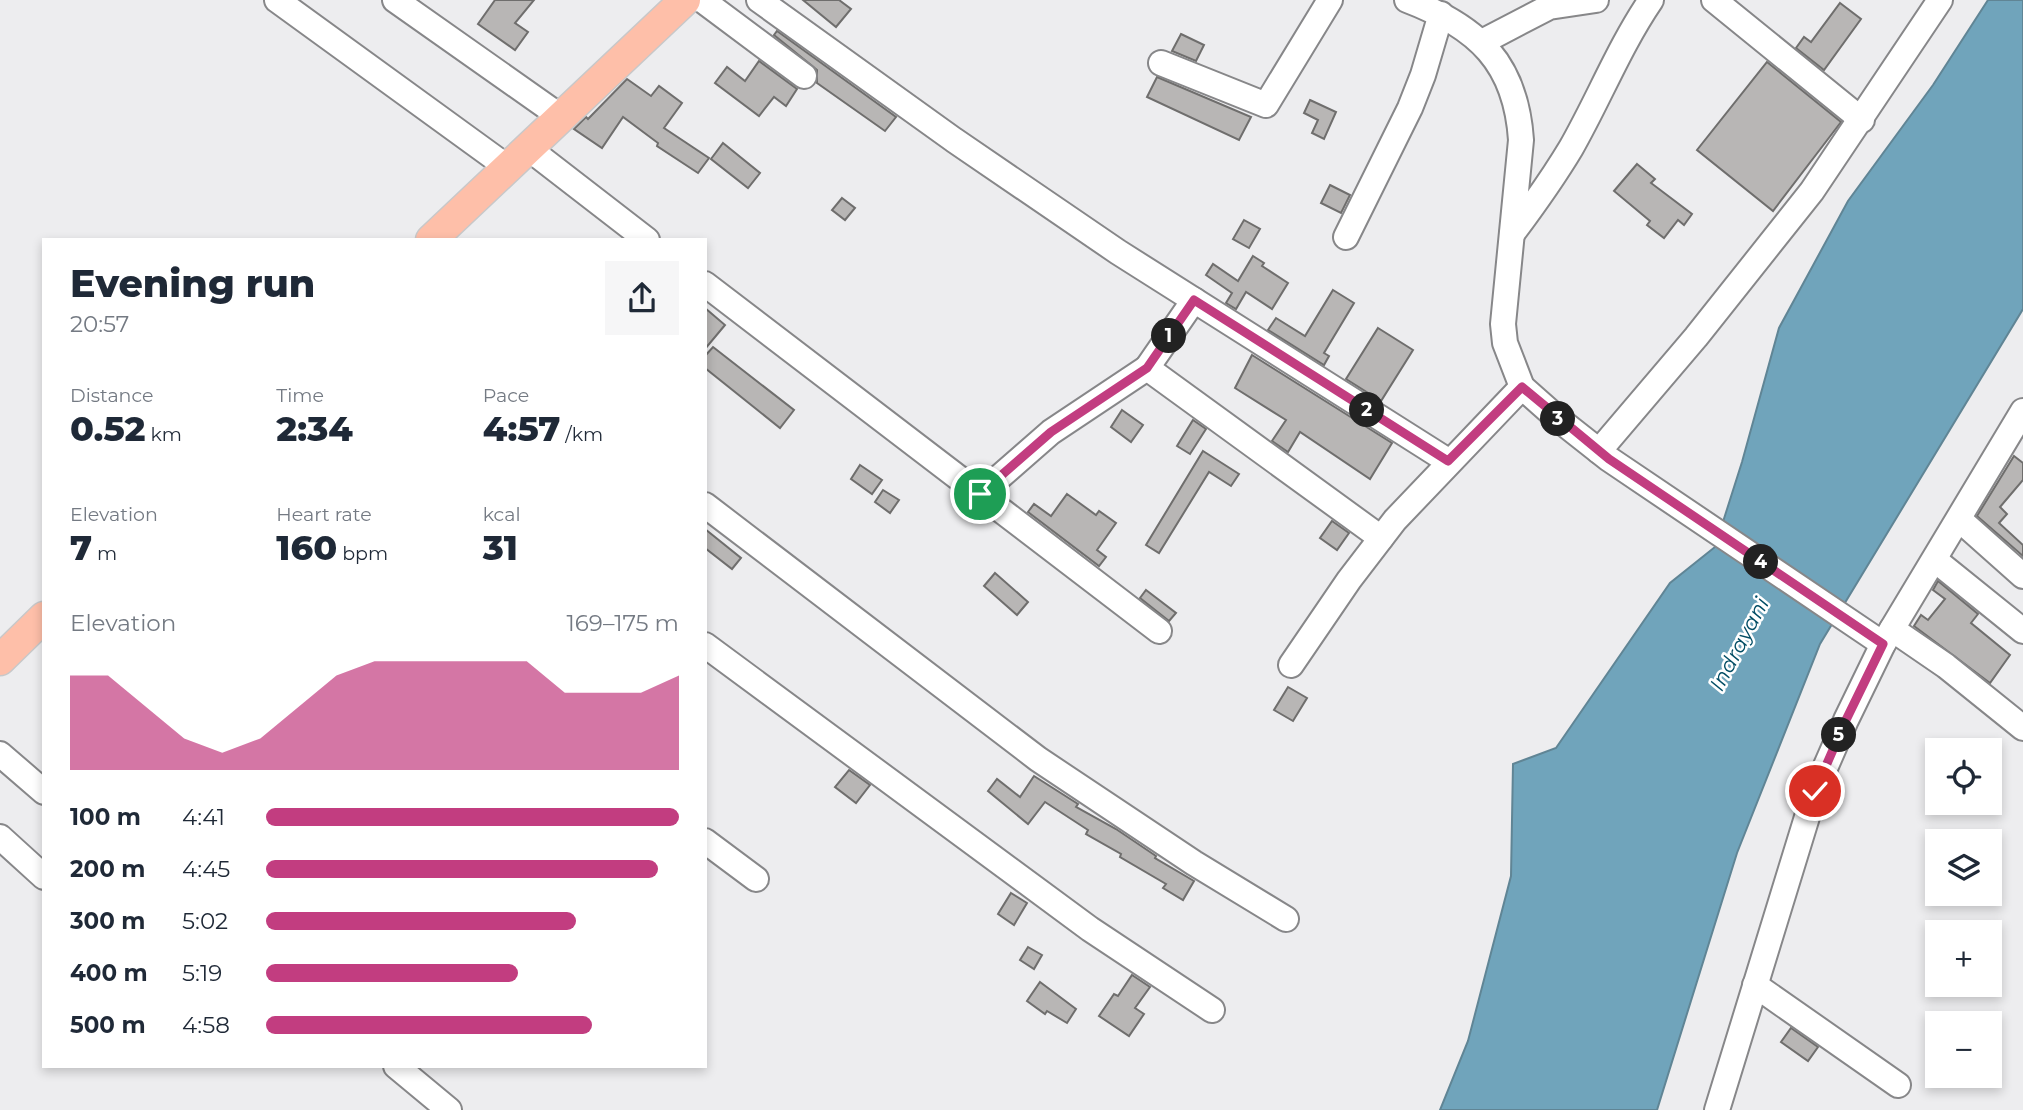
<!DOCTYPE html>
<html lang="en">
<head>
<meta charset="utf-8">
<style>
  :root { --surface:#fff; --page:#f6f6f7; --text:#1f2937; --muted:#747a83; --accent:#c23d80 }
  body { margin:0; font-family:Montserrat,sans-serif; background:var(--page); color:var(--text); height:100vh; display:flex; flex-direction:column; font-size:26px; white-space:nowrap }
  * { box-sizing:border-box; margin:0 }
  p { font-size:23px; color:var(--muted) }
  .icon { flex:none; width:38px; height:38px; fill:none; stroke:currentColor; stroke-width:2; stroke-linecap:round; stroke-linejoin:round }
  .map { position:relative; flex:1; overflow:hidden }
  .side { position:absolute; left:42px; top:238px; width:665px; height:830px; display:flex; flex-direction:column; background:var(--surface); border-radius:0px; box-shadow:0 4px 10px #0003 }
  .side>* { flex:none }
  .buttons { position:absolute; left:1925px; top:738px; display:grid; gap:14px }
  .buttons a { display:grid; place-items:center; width:77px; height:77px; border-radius:0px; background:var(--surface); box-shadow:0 4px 10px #0003; font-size:35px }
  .pin { position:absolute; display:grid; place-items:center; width:60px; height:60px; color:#fff; margin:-30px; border:4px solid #fff; border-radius:50%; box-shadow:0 2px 7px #0007 }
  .km { position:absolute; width:35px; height:35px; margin:-18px; border-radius:50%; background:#222; color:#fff; font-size:19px; line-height:35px; text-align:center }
  .round { display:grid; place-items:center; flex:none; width:74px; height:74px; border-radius:0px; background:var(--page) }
  .overview { display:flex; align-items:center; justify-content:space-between; height:119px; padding:0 28px }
  h1 { font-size:38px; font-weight:800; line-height:52px }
  .figures { display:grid; grid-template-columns:repeat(3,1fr); gap:10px; height:119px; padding:7px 28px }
  .figures div { display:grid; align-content:center }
  .figures b { font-size:35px; font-weight:800 }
  .figures small { font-size:19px; font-weight:400 }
  .figures p { font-size:19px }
  .chart { height:196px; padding:14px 28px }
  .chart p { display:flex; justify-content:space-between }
  .chart svg { width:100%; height:126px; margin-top:7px; fill:var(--accent); opacity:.7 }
  ul { padding:0 28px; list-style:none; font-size:23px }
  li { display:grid; grid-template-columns:112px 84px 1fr; align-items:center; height:52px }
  li i { height:18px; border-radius:9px; background:var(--accent) }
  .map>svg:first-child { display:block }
  .water { fill:#70a4bb; stroke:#608595; stroke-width:2 }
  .building { fill:#b8b6b5; stroke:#6f6e6d; stroke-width:2 }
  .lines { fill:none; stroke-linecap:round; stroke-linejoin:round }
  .minor-casing { stroke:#878789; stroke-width:28 }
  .major-casing { stroke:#c8c8c9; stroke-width:33 }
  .minor { stroke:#fff; stroke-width:24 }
  .major { stroke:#febfa9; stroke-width:30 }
  .route-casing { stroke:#fff; stroke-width:14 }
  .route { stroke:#c23d80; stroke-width:9 }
  .labels { text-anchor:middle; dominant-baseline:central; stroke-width:5; stroke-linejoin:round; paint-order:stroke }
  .water-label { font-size:21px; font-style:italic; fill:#024d65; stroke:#fff }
</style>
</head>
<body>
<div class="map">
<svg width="2023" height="1110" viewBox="0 0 2023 1110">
  <rect width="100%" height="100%" fill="#ededef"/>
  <!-- water -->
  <path class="water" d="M 1988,0 L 2023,0 L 2023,309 L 1820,644 L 1737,853 L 1657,1110 L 1440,1110 L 1468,1041 L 1511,876 L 1513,764 L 1556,748 L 1670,583 L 1715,547 L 1742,462 L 1779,328 L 1848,201 L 1933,85 Z"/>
  <!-- building -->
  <g class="building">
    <path d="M 495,0 L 534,0 L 515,23 L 528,32 L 515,50 L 478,24 Z"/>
    <path d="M 803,0 L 839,0 L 851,9 L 836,27 Z"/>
    <path d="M 1840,3 L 1861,19 L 1824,70 L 1796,48 L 1804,37 L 1811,42 Z"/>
    <path d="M 777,31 L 896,117 L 885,131 L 817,83 L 817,70 L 774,35 Z"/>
    <path d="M 1181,34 L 1204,45 L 1196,61 L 1172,51 Z"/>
    <path d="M 759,61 L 797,89 L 786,106 L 774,97 L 759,116 L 715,83 L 727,67 L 745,81 Z"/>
    <path d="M 1767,62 L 1841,122 L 1773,211 L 1697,150 Z"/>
    <path d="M 1157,77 L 1251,117 L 1239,140 L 1147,97 Z"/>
    <path d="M 627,79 L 651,96 L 659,86 L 682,103 L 664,128 L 709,158 L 698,173 L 657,146 L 658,143 L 623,117 L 602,148 L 574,129 L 586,117 L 588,119 Z"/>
    <path d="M 1310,100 L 1336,112 L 1324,139 L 1312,133 L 1318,120 L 1304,113 Z"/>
    <path d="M 723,143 L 760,173 L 748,188 L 711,159 Z"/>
    <path d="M 1637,164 L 1655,179 L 1651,183 L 1692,214 L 1684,225 L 1678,220 L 1664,238 L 1647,225 L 1650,221 L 1614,191 Z"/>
    <path d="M 1330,185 L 1350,195 L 1341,213 L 1321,203 Z"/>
    <path d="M 842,198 L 855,208 L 845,220 L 832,210 Z"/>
    <path d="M 1244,220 L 1260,229 L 1249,248 L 1233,239 Z"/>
    <path d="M 1253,256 L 1264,263 L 1262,266 L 1288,283 L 1272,309 L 1246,292 L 1236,309 L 1226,303 L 1232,293 L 1206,275 L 1213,264 L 1238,281 Z"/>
    <path d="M 1333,290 L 1354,303 L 1324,353 L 1329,356 L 1324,365 L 1268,330 L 1276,318 L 1305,336 Z"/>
    <path d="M 705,308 L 725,325 L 705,349 Z"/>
    <path d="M 1378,328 L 1413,350 L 1381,401 L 1346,379 Z"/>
    <path d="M 713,347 L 794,410 L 780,428 L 705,368 L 705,356 Z"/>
    <path d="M 1252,355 L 1392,443 L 1370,479 L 1300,432 L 1288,452 L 1272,441 L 1286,420 L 1235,388 Z"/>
    <path d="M 1122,410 L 1143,425 L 1131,442 L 1111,427 Z"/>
    <path d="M 1193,420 L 1206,429 L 1190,454 L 1177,446 Z"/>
    <path d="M 1203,451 L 1239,474 L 1231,486 L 1209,472 L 1159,553 L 1146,545 Z"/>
    <path d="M 2014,456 L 2023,463 L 2023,480 L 2000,507 L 2007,514 L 1999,523 L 2023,545 L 2023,556 L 1977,516 Z"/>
    <path d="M 860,465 L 882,480 L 872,494 L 851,479 Z"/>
    <path d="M 883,490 L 899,500 L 890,513 L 875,502 Z"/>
    <path d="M 1067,494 L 1096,515 L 1099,511 L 1116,523 L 1097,550 L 1106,557 L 1099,566 L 1028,512 L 1034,504 L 1051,516 Z"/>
    <path d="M 1332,521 L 1349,533 L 1337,550 L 1320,538 Z"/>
    <path d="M 705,529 L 741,558 L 732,569 L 705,548 Z"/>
    <path d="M 995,573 L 1028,602 L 1017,615 L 984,586 Z"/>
    <path d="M 1938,581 L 1978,614 L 1971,623 L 2010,655 L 1990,683 L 1914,626 L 1921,615 L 1928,620 L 1945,599 L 1933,590 Z"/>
    <path d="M 1146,590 L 1176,613 L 1169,621 L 1140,598 Z"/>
    <path d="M 1288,687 L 1307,698 L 1293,721 L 1274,710 Z"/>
    <path d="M 849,770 L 870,785 L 856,803 L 835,787 Z"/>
    <path d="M 1034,776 L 1078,804 L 1076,807 L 1116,829 L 1156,856 L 1155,858 L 1194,881 L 1183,900 L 1163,888 L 1166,884 L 1120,857 L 1121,854 L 1086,834 L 1088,830 L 1045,802 L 1028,824 L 988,791 L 997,779 L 1020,797 Z"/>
    <path d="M 1011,893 L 1027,903 L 1014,925 L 998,914 Z"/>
    <path d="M 1028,947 L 1042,955 L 1034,969 L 1020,960 Z"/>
    <path d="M 1132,975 L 1150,987 L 1135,1008 L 1144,1014 L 1129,1036 L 1099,1016 L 1114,994 L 1118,996 Z"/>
    <path d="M 1040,982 L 1076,1009 L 1067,1023 L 1047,1011 L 1045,1014 L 1027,1001 Z"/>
    <path d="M 1791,1028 L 1818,1047 L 1808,1061 L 1781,1042 Z"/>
  </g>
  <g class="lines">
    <defs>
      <g id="minor">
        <path d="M 277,0 L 507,167"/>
        <path d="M 395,0 L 561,117"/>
        <path d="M 702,0 L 804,76"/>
        <path d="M 759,0 L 954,140 L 1118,252 L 1448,461"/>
        <path d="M 1407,0 C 1478,27 1516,63 1521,140 L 1503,324 L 1505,343 L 1522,387 L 1557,418 L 1609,459 L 1883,644"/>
        <path d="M 1714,0 L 1862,120"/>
        <path d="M 1482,42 L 1549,7 L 1596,0"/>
        <path d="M 1161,63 L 1266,105 L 1330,0"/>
        <path d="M 528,148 L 647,240"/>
        <path d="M 1512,234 C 1533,206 1553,178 1571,148 C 1599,99 1619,47 1651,0"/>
        <path d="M 1346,237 L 1410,108 L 1423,75 L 1441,14"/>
        <path d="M 705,284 L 1159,631"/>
        <path d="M 1194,300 L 1147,368 L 1381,538"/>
        <path d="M 1599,451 L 1696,337 L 1812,191 L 1940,0"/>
        <path d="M 980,494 L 1051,432 L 1147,368"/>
        <path d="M 705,505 L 1038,759 L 1194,863 L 1286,919"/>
        <path d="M 1960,520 L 2023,576"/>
        <path d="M 1935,560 L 2023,631"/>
        <path d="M 1892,629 L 1946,666 L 2023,728"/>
        <path d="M 705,645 L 1090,929 L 1212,1010"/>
        <path d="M 1291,665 L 1349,580 L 1395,520 L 1522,387"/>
        <path d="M 0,754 L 44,792"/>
        <path d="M 0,837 L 44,877"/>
        <path d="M 705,841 L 756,879"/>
        <path d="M 1755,985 L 1898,1085"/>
        <path d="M 396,1066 L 449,1110"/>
        <path d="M 1717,1110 L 1815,791 L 1846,720 L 1883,644 L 2023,411"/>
      </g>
      <g id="major">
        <path d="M 431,240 L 685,0"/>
        <path d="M 0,660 L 44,617"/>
      </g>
    </defs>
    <!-- minor casing -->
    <use href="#minor" class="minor-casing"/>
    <!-- major casing -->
    <use href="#major" class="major-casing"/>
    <!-- minor -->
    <use href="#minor" class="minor"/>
    <!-- major -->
    <use href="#major" class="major"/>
  </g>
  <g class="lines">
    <defs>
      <path id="route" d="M 980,494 L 1051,432 L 1147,368 L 1194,300 L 1448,461 L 1522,387 L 1609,459 L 1883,644 L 1846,720 L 1815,791"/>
    </defs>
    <!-- route casing -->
    <use href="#route" class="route-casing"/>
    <!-- route -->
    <use href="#route" class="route"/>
  </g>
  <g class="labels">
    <!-- water labels -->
    <g class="water-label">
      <text transform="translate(1739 644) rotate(-62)">Indrayani</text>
    </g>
  </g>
</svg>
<div class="buttons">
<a><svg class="icon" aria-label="locate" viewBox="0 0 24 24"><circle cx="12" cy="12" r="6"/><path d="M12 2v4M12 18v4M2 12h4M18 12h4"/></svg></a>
<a><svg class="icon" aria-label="layers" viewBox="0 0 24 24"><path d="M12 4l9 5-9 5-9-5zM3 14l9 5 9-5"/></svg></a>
<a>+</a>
<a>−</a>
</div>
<div class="pin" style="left:980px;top:494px;background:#1e9e55"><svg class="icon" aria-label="arrive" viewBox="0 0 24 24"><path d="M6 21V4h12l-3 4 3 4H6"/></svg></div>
<div class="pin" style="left:1815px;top:791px;background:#d93025"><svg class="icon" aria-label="check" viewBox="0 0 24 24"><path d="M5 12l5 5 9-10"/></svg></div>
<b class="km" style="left:1169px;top:336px">1</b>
<b class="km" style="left:1367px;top:410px">2</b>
<b class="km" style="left:1558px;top:419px">3</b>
<b class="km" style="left:1761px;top:562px">4</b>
<b class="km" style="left:1839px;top:735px">5</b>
<section class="side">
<div class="overview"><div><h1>Evening run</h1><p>20:57</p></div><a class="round"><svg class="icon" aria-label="share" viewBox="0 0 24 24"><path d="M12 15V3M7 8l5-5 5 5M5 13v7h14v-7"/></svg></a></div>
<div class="figures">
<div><p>Distance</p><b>0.52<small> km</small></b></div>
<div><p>Time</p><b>2:34</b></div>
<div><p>Pace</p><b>4:57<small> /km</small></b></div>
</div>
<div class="figures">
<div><p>Elevation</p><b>7<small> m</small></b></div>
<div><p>Heart rate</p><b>160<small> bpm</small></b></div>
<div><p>kcal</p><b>31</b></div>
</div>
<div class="chart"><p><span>Elevation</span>169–175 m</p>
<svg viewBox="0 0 160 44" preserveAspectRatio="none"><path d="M0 44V11L10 11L20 22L30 33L40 38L50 33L60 22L70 11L80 6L90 6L100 6L110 6L120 6L130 17L140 17L150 17L160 11V44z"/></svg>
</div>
<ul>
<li><b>100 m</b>4:41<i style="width:100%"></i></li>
<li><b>200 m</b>4:45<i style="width:95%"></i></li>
<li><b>300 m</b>5:02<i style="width:75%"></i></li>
<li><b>400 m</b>5:19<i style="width:61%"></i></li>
<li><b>500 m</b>4:58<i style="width:79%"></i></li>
</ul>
</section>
</div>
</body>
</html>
